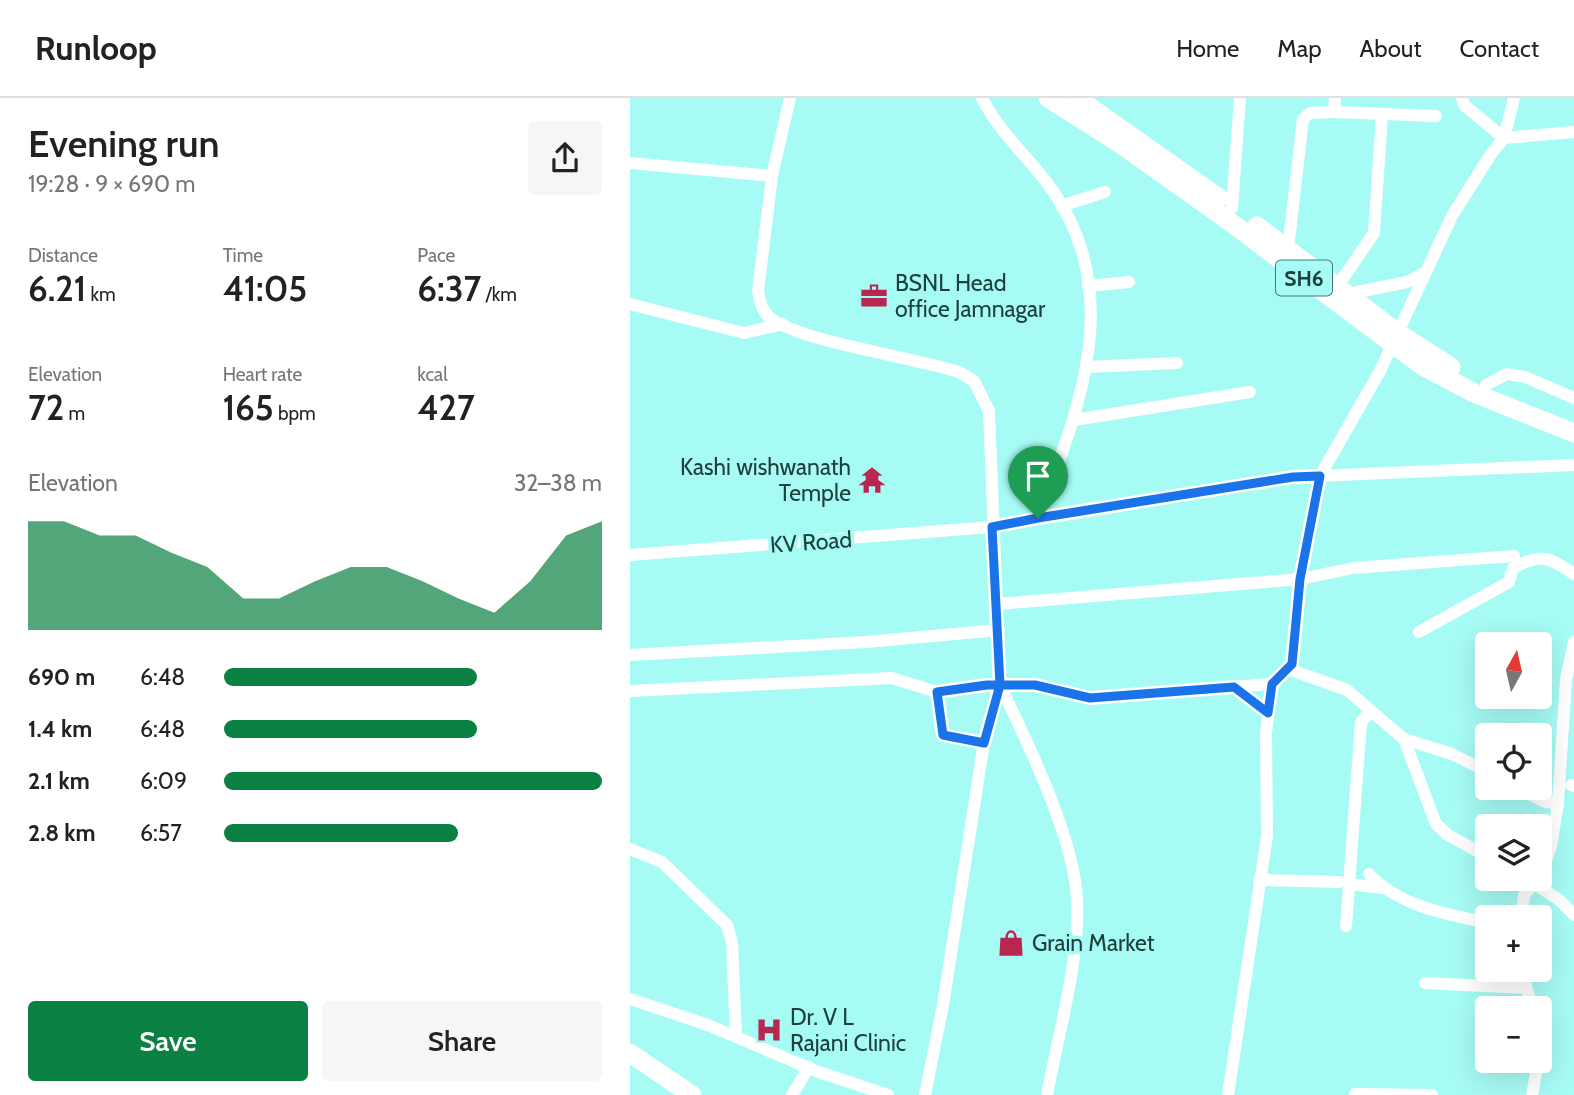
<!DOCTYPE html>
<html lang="en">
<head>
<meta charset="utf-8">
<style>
  :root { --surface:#fff; --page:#f6f6f6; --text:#222; --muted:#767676; --line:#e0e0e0; --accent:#0b8043 }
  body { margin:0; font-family:Cabin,sans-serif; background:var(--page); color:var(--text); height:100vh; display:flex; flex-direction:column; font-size:26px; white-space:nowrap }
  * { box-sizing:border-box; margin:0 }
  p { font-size:23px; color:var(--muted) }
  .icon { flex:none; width:38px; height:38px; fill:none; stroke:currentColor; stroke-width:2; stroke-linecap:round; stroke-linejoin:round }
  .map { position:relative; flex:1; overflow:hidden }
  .panel { display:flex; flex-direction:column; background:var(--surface); width:630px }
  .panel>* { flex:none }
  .needle { width:46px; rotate:8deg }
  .buttons { position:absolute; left:845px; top:534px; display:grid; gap:14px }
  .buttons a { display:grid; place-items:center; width:77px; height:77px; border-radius:7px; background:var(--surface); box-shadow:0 7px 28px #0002; font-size:35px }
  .pin { position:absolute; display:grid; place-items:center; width:60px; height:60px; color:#fff; margin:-72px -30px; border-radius:50% 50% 50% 0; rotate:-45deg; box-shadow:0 0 7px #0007 }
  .pin .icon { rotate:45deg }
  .round { display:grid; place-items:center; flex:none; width:74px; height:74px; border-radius:7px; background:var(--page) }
  .headline { display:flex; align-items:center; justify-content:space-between; height:119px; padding:0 28px }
  h1 { font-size:38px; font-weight:600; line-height:52px }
  .stats { display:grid; grid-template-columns:repeat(3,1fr); gap:10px; height:119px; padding:7px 28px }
  .stats div { display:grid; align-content:center }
  .stats b { font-size:35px; font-weight:600 }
  .stats small { font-size:19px; font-weight:400 }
  .stats p { font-size:19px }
  .chart { height:196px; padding:14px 28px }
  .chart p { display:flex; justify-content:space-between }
  .chart svg { width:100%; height:126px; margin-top:7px; fill:var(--accent); opacity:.7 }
  .primary-button { display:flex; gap:14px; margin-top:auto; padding:14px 28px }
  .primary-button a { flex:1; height:80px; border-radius:7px; background:var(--accent); color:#fff; font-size:28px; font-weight:600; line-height:80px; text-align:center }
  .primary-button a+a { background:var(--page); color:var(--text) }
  ul { padding:0 28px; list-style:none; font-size:23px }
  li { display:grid; grid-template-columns:112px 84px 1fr; align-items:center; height:52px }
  li i { height:18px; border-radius:9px; background:var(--accent) }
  header { display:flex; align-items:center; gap:42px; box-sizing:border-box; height:98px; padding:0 35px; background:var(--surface); border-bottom:2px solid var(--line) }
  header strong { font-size:33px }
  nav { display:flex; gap:38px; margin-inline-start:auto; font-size:24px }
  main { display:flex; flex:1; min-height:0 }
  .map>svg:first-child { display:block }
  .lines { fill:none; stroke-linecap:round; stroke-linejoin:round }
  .minor { stroke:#fff; stroke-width:12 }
  .primary { stroke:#fff; stroke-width:19 }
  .route-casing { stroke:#fff; stroke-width:14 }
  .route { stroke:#1a73e8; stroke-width:9 }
  .labels { text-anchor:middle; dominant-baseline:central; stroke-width:7; stroke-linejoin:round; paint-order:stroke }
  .shield { fill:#a7fbf5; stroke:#467875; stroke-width:2 }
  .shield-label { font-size:21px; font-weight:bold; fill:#1d403e }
  .poi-label { font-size:23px; fill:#1d403e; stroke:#a7fbf5; text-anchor:start }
  .street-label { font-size:23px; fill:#1d403e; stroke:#a7fbf5 }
</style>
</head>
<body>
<header>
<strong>Runloop</strong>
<nav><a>Home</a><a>Map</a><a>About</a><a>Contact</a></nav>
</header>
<main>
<section class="panel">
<div class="headline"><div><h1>Evening run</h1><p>19:28 · 9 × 690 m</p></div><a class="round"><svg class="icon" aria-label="share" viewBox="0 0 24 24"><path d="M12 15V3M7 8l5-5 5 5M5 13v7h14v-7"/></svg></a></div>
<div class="stats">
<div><p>Distance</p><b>6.21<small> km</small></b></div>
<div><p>Time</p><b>41:05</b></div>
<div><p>Pace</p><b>6:37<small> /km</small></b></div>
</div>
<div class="stats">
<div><p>Elevation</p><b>72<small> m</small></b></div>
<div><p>Heart rate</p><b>165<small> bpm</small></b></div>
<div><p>kcal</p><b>427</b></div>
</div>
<div class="chart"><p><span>Elevation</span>32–38 m</p>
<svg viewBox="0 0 160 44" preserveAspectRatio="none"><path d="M0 44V6L10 6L20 11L30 11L40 17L50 22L60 33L70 33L80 27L90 22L100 22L110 27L120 33L130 38L140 27L150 11L160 6V44z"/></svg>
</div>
<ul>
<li><b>690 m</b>6:48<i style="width:67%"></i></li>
<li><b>1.4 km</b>6:48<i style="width:67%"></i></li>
<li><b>2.1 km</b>6:09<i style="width:100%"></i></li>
<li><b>2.8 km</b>6:57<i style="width:62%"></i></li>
</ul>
<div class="primary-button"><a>Save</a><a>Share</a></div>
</section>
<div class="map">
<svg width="944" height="997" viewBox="0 0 944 997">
  <rect width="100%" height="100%" fill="#a7fbf5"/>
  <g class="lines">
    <!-- minor -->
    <g class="minor">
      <path d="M 160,0 L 142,78 L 128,193 C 130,202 131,211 138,218 C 164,243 288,260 329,274 L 344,283 L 359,313 L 370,587 L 355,638 L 313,907 L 295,997"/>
      <path d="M 352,0 C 370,36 400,60 423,93 C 496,199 448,313 408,420"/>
      <path d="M 832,0 L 834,7 L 874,40 L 884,0"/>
      <path d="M 704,14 L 806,18"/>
      <path d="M 0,65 L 142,78"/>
      <path d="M 431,108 L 475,94"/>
      <path d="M 602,110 L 610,0"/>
      <path d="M 658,151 L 673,21 L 680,15 L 704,14 L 705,0"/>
      <path d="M 458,188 L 499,184"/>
      <path d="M 707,189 L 744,135 L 752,17"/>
      <path d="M 718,196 L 777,184 L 794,175"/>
      <path d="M 0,206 L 114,235 L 153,226"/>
      <path d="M 456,269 L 547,265"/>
      <path d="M 856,287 L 877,276 L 895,279 L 944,300"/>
      <path d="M 444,322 L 620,294"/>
      <path d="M 0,457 L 362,429 L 663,379 L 944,367"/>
      <path d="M 367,506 L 671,481 L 723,470 L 884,458"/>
      <path d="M 789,534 L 879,484 L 883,470 C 911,455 919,459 944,476"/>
      <path d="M 0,557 L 236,544 L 369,532"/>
      <path d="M 658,571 L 717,592 L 774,641 L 806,726 L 818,737 L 858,759"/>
      <path d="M 370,587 C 397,643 445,742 447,802 C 450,862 428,937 417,997"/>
      <path d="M 604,589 L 638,616"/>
      <path d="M 0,593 L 262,580 L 307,594 L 357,587 L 405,587 L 460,600 L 642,586 L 662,566 L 671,481 L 690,378 L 750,273 L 822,118 L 861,56 L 874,40 L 944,34"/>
      <path d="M 307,594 L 313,637 L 354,645"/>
      <path d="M 774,641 L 822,656 L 858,674"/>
      <path d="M 941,687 L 944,688"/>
      <path d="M 887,690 L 913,703 L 928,706"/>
      <path d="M 0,751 L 32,764 L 97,827 L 102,844 L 106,938"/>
      <path d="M 739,776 C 769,808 815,816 858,825"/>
      <path d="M 895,780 L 928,801 L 944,817"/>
      <path d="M 629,782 L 709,784"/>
      <path d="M 719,786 L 753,790"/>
      <path d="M 892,819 L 894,797 L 911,778 L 921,748 L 928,706 L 936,581 L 944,544"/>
      <path d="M 716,828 L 731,624 L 741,613"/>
      <path d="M 894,872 L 896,890 L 904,910"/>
      <path d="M 795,885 L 896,890"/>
      <path d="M 0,901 L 78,927 L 186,973 L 258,997"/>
      <path d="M 725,996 L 802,997"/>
      <path d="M 162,997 L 179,969"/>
      <path d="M 598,997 L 637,738 L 636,635 L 642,586"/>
      <path d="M 902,997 L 910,954"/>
    </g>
    <!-- primary -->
    <g class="primary">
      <path d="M 418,0 L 492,47 L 599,123 L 791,267 L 846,296 L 944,335"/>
      <path d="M 447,0 L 589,100"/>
      <path d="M 627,128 L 768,235 L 821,269"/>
      <path d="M 0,955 L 62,997"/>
    </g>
  </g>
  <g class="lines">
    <defs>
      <path id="route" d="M 408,420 L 362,429 L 370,587 L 354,645 L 313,637 L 307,594 L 357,587 L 405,587 L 460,600 L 604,589 L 638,615 L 642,586 L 662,566 L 670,481 L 690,378 L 663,379 L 408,420"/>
    </defs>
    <!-- route casing -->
    <use href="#route" class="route-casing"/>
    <!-- route -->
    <use href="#route" class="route"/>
  </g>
  <!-- icons -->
  <defs>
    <symbol id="office-bare" viewBox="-9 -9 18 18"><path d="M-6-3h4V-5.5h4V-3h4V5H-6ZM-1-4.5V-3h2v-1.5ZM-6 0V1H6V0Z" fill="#b72750" stroke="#a7fbf5" stroke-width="2.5" paint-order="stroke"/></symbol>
    <symbol id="temple-bare" viewBox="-9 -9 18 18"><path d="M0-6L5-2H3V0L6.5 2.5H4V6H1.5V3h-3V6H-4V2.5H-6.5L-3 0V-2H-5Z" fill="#b72750" stroke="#a7fbf5" stroke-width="2.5" paint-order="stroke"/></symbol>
    <symbol id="shop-bare" viewBox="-9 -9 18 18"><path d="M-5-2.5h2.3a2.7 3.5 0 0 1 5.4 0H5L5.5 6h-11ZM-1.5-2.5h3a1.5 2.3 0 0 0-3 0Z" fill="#b72750" stroke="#a7fbf5" stroke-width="2.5" paint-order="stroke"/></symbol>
    <symbol id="hospital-bare" viewBox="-9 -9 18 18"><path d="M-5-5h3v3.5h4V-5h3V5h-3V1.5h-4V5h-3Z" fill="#b72750" stroke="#a7fbf5" stroke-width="2.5" paint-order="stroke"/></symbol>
  </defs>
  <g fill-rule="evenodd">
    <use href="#office-bare" x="225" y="179" width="38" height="38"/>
    <use href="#temple-bare" x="223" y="363" width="38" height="38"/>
    <use href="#shop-bare" x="362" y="826" width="38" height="38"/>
    <use href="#hospital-bare" x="120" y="913" width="38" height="38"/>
  </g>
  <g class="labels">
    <!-- shield labels -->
    <rect class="shield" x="646" y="162.5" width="56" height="35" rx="5"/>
    <g class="shield-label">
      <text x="674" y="180">SH6</text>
    </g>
    <!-- poi labels -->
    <g class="poi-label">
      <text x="265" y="185">BSNL Head<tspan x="265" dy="26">office Jamnagar</tspan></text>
      <text x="221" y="369" text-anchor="end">Kashi wishwanath<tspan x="221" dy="26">Temple</tspan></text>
      <text x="402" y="845">Grain Market</text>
      <text x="160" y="919">Dr. V L<tspan x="160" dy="26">Rajani Clinic</tspan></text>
    </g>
    <!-- street labels -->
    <g class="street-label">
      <text transform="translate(181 444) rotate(-4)">KV Road</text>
    </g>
  </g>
</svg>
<div class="buttons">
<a><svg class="needle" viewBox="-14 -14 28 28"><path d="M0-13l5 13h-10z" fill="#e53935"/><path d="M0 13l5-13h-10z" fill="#767676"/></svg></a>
<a><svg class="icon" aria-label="locate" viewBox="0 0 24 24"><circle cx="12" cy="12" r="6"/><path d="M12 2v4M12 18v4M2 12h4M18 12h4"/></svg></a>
<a><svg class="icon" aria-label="layers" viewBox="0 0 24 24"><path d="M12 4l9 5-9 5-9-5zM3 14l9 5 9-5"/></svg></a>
<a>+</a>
<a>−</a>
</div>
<div class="pin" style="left:408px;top:420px;background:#1e9e55"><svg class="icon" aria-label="arrive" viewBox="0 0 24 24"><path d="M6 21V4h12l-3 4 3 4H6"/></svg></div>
</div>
</main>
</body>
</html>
